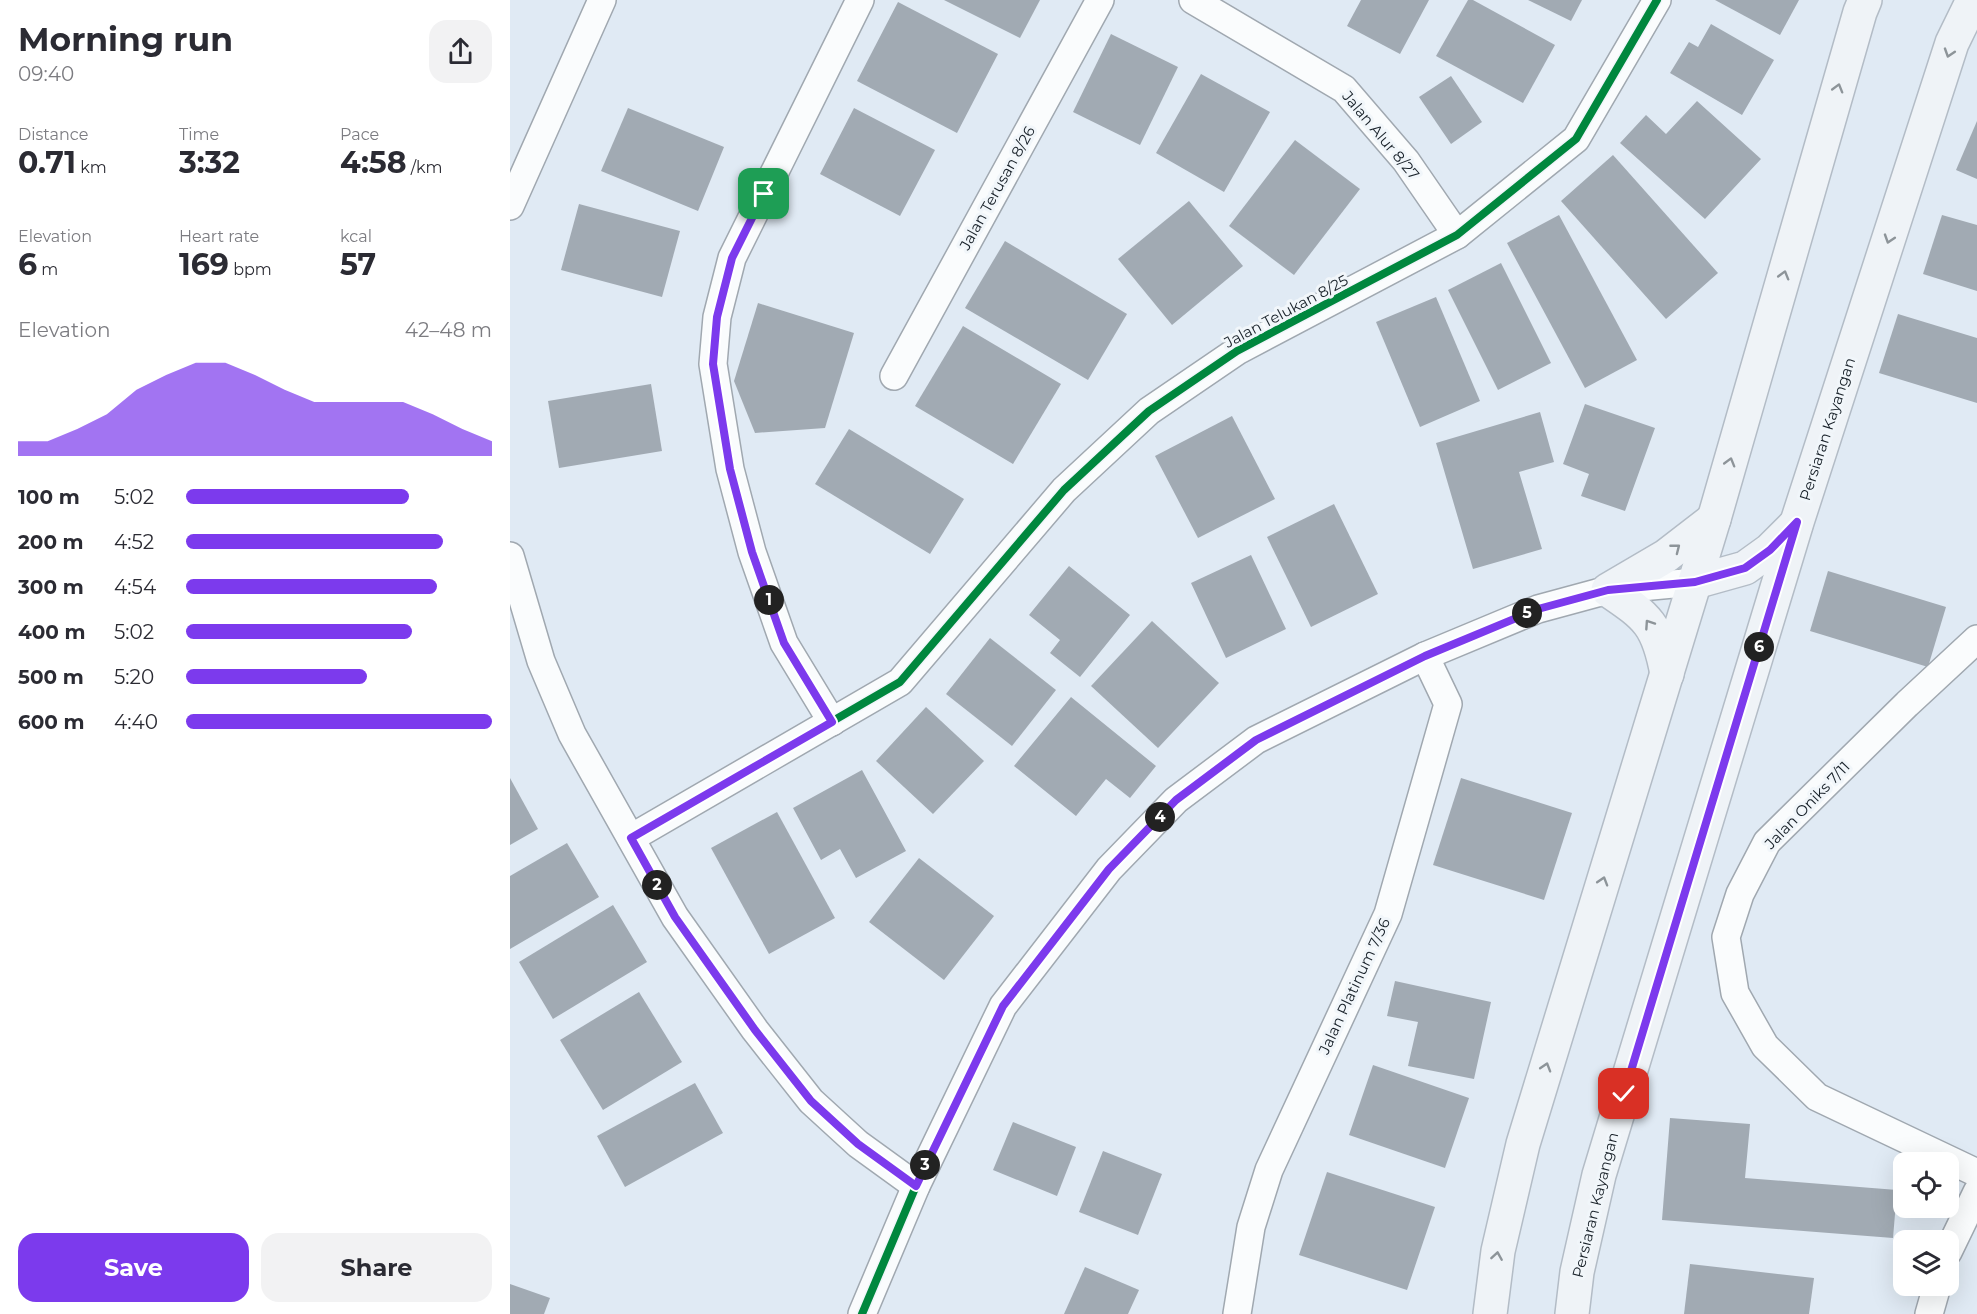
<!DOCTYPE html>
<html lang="en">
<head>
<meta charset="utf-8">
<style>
  :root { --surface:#fff; --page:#f2f2f3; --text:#2b2b33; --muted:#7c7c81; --accent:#7c3aed }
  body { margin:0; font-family:Montserrat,sans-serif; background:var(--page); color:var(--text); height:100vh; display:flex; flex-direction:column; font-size:22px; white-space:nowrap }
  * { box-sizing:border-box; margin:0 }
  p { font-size:20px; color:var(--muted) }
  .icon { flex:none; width:33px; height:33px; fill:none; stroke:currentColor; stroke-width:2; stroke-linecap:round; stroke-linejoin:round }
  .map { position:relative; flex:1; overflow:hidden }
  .sheet { display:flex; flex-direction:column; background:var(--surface); width:510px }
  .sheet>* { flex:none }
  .tools { position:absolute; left:1383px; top:1152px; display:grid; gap:12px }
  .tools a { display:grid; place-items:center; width:66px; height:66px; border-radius:12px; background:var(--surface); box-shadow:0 6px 24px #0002; font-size:30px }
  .pin { position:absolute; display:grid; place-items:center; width:51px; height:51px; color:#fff; margin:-26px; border-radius:12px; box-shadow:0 3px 9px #0006 }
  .km { position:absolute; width:30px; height:30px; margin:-15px; border-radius:50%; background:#222; color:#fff; font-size:16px; line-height:30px; text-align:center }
  .round { display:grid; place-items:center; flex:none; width:63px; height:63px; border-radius:18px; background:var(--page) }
  .headline { display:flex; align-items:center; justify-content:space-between; height:102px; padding:0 18px }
  h1 { font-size:33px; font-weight:700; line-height:45px }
  .figures { display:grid; grid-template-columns:repeat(3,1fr); gap:9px; height:102px; padding:6px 18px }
  .figures div { display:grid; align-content:center }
  .figures b { font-size:30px; font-weight:700 }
  .figures small { font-size:16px; font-weight:400 }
  .figures p { font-size:16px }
  .chart { height:168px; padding:12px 18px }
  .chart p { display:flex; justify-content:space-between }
  .chart svg { width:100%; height:108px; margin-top:6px; fill:var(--accent); opacity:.7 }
  .primary-button { display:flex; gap:12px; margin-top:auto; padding:12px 18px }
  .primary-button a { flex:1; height:69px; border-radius:18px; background:var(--accent); color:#fff; font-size:24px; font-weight:700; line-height:69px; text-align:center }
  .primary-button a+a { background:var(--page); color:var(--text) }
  ul { padding:0 18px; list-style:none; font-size:20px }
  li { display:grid; grid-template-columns:96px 72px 1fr; align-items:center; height:45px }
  li i { height:15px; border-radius:8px; background:var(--accent) }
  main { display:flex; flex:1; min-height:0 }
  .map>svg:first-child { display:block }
  .building { fill:#a1aab3 }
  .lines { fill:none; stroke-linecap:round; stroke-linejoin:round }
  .minor-casing { stroke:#a0a8b0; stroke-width:30 }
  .major-casing { stroke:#b3bcc6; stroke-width:36 }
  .minor { stroke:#fafcfd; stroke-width:27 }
  .major { stroke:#eff3f7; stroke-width:33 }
  .cycleway-casing { stroke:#f1f6fa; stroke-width:11 }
  .cycleway { stroke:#00873e; stroke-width:8 }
  .oneway { stroke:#8d9499 }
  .route-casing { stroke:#fff; stroke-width:12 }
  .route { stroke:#7c3aed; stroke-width:8 }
  .labels { text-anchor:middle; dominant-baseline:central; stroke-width:6; stroke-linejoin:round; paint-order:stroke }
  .street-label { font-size:15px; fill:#161f27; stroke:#f1f6fa }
</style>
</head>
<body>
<main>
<section class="sheet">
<div class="headline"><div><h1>Morning run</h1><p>09:40</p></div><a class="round"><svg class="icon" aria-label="share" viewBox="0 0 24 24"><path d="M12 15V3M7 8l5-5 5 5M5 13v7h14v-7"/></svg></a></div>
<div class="figures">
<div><p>Distance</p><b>0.71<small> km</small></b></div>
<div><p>Time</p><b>3:32</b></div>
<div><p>Pace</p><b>4:58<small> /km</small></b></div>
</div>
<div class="figures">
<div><p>Elevation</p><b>6<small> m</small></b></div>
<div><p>Heart rate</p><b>169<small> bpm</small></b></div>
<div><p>kcal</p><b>57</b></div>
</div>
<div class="chart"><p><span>Elevation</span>42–48 m</p>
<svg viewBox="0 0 160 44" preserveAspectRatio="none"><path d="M0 44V38L10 38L20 33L30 27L40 17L50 11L60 6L70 6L80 11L90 17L100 22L110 22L120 22L130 22L140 27L150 33L160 38V44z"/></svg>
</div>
<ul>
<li><b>100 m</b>5:02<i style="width:73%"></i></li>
<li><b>200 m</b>4:52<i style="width:84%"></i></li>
<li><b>300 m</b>4:54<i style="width:82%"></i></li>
<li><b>400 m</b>5:02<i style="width:74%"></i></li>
<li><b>500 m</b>5:20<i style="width:59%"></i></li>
<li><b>600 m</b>4:40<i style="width:100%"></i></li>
</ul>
<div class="primary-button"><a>Save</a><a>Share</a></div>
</section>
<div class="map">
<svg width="1467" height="1314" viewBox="0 0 1467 1314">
  <rect width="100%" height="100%" fill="#e0eaf4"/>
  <!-- building -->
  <g class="building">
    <path d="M 434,0 L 530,0 L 510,38 Z"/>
    <path d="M 851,0 L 919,0 L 890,54 L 837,26 Z"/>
    <path d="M 958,0 L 963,0 L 1045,45 L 1013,103 L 926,56 Z"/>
    <path d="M 1018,0 L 1072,0 L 1061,21 Z"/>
    <path d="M 1205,0 L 1289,0 L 1270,35 Z"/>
    <path d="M 388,2 L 488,54 L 447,133 L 347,81 Z"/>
    <path d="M 1201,24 L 1264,60 L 1232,115 L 1160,73 L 1179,42 L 1188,47 Z"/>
    <path d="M 601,34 L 668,67 L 630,145 L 563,112 Z"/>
    <path d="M 691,74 L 760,112 L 714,192 L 646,153 Z"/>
    <path d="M 941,76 L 972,122 L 941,144 L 909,97 Z"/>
    <path d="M 1187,101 L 1251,159 L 1195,219 L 1110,143 L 1136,115 L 1156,134 Z"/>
    <path d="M 118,108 L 214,147 L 188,211 L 91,171 Z"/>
    <path d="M 344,108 L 425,150 L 390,216 L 310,174 Z"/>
    <path d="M 1467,121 L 1467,179 L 1446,170 Z"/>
    <path d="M 785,140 L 850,189 L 784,275 L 719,226 Z"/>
    <path d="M 1103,155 L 1208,273 L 1156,319 L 1051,201 Z"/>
    <path d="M 679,201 L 733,266 L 662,325 L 608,259 Z"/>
    <path d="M 69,204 L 170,231 L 152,297 L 51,270 Z"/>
    <path d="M 1049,215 L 1127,360 L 1075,388 L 997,243 Z"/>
    <path d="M 1432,215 L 1467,225 L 1467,291 L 1413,274 Z"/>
    <path d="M 495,241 L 617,314 L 578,380 L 455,308 Z"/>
    <path d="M 991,263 L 1041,363 L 988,390 L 938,290 Z"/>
    <path d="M 926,297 L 970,401 L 910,427 L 866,322 Z"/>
    <path d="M 248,303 L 344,333 L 315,428 L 245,433 L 224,381 Z"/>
    <path d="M 1388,314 L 1467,338 L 1467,403 L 1369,373 Z"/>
    <path d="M 453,326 L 551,384 L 503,464 L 405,406 Z"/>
    <path d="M 141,384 L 152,451 L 49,468 L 38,401 Z"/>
    <path d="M 1075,404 L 1145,428 L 1115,511 L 1071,496 L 1079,474 L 1053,464 Z"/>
    <path d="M 1030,412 L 1044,462 L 1009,472 L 1032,549 L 963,569 L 926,443 Z"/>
    <path d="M 722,416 L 765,499 L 688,538 L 645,456 Z"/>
    <path d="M 339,429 L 454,499 L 420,554 L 305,484 Z"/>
    <path d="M 824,504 L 868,594 L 801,627 L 757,537 Z"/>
    <path d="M 741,555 L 776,629 L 716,658 L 681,583 Z"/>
    <path d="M 559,566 L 620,615 L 570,677 L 540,653 L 550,640 L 519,615 Z"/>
    <path d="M 1318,571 L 1436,607 L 1418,667 L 1300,631 Z"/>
    <path d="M 642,621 L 709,683 L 648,748 L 581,686 Z"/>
    <path d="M 480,638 L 546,690 L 502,746 L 436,694 Z"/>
    <path d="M 561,697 L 646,766 L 620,798 L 596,779 L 566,816 L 504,766 Z"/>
    <path d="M 416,707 L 474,761 L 423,814 L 366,761 Z"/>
    <path d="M 352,770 L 396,851 L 346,878 L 330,849 L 311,860 L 283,808 Z"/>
    <path d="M 0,778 L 28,829 L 0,845 Z"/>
    <path d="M 951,778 L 1062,813 L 1034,900 L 923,865 Z"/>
    <path d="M 267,812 L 325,918 L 259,954 L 201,848 Z"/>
    <path d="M 57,843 L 89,897 L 0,949 L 0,876 Z"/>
    <path d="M 409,858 L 484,916 L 434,980 L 359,922 Z"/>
    <path d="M 103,905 L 137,962 L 43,1019 L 9,962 Z"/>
    <path d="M 885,981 L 981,1002 L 964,1079 L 898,1066 L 908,1022 L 877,1016 Z"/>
    <path d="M 129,992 L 172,1062 L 93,1110 L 50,1040 Z"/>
    <path d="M 863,1065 L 959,1098 L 935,1168 L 839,1135 Z"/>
    <path d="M 185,1083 L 213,1133 L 115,1187 L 87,1136 Z"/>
    <path d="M 1160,1118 L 1240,1124 L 1235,1178 L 1387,1190 L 1383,1238 L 1152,1220 Z"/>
    <path d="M 503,1122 L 566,1147 L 547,1196 L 483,1170 Z"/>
    <path d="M 593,1151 L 652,1174 L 628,1235 L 569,1212 Z"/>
    <path d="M 817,1172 L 925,1207 L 897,1290 L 789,1255 Z"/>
    <path d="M 1180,1264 L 1304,1278 L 1299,1314 L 1174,1314 Z"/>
    <path d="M 575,1267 L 629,1290 L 618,1314 L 554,1314 Z"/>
    <path d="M 0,1284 L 40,1298 L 34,1314 L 0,1314 Z"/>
  </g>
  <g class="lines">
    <defs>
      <g id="minor">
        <path d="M 683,0 L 834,89 L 896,161 L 947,235"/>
        <path d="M 0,206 L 92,0"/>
        <path d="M 384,376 L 590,0"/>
        <path d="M 0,556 L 31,661 L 62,734 L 165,917 L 245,1030 L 301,1101 L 348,1144 L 406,1186"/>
        <path d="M 1467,639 L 1397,704 L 1257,842 L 1230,894 L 1216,937 L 1225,993 L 1255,1046 L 1307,1097 L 1467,1173"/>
        <path d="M 322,722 L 274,643 L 242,552 L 220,469 L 203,364 L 207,317 L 222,258 L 350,0"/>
        <path d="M 121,838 L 390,682 L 554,490 L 639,411 L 727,351 L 947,235 L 1066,139 L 1147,0"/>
        <path d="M 1438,1252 L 1467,1192"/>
        <path d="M 352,1314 L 406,1186 L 493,1006 L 599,869 L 666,800 L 746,740 L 915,656 L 1028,609 L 1098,590 L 1185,582"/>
        <path d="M 727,1314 L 741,1227 L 759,1170 L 878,914 L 938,704 L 915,656"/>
        <path d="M 1419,1314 L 1427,1286"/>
      </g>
      <g id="major">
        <path d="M 1185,582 L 1235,568 L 1260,550 L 1286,524"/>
        <path d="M 1157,674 C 1148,625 1138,617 1098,590 L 1156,556 L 1204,519"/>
        <path d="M 980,1314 L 988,1251 L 1013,1144 L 1204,519 L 1350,12 L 1355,0"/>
        <path d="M 1062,1314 L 1067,1272 L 1089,1175 L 1287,522 L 1442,43 L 1463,0"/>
      </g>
    </defs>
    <!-- minor casing -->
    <use href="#minor" class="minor-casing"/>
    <!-- major casing -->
    <use href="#major" class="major-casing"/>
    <!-- minor -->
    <use href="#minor" class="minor"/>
    <!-- major -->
    <use href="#major" class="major"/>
    <defs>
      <g id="cycleway">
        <path d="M 121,838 L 390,682 L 554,490 L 639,411 L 727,351 L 947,235 L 1066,139 L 1147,0"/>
        <path d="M 352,1314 L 406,1186 L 493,1006 L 599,869 L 666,800 L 746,740 L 915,656 L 1028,609 L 1098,590 L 1185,582"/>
      </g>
    </defs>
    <!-- cycleway casing -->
    <use href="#cycleway" class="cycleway-casing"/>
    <!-- cycleway -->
    <use href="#cycleway" class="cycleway"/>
  </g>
  <!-- one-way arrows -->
  <defs><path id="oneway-chevron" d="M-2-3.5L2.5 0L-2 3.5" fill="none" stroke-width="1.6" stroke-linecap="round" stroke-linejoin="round" transform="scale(1.5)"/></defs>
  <g class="oneway">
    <use href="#oneway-chevron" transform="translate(1439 53) rotate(108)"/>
    <use href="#oneway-chevron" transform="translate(1328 88) rotate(-74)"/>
    <use href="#oneway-chevron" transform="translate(1379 239) rotate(108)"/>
    <use href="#oneway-chevron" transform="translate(1274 275) rotate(-74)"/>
    <use href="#oneway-chevron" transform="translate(1220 462) rotate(-74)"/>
    <use href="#oneway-chevron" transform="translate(1166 548) rotate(-38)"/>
    <use href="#oneway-chevron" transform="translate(1139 624) rotate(-124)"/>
    <use href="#oneway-chevron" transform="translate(1093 881) rotate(-73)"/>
    <use href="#oneway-chevron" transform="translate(1036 1067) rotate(-73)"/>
    <use href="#oneway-chevron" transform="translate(987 1256) rotate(-81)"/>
  </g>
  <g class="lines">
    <defs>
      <path id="route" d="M 254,194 L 222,258 L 207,317 L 203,364 L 220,469 L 242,552 L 274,643 L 322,722 L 121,838 L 165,917 L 245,1030 L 301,1101 L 348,1144 L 406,1186 L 493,1006 L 599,869 L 666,800 L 746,740 L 915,656 L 1028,609 L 1098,590 L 1185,582 L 1235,568 L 1260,550 L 1287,522 L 1114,1094"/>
    </defs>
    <!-- route casing -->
    <use href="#route" class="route-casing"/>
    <!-- route -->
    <use href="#route" class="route"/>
  </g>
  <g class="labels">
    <!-- street labels -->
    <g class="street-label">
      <text transform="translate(871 135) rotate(50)">Jalan Alur 8/27</text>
      <text transform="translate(487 188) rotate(-61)">Jalan Terusan 8/26</text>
      <text transform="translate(776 311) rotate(-28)">Jalan Telukan 8/25</text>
      <text transform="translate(1317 429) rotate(-72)">Persiaran Kayangan</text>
      <text transform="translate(1297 805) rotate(-46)">Jalan Oniks 7/11</text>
      <text transform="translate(844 986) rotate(-65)">Jalan Platinum 7/36</text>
      <text transform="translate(1085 1205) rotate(-76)">Persiaran Kayangan</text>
    </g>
  </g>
</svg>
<div class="tools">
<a><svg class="icon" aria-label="locate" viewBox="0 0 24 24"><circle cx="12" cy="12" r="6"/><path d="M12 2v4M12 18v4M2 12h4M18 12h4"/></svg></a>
<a><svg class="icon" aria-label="layers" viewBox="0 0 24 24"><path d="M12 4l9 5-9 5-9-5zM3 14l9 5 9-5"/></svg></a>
</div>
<div class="pin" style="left:254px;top:194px;background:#1e9e55"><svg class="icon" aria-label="arrive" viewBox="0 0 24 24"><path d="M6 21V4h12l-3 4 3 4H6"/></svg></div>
<div class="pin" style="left:1114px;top:1094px;background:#d93025"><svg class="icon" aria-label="check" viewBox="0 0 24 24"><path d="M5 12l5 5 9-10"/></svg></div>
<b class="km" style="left:259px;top:600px">1</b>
<b class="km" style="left:147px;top:885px">2</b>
<b class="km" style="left:415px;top:1165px">3</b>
<b class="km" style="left:650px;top:817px">4</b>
<b class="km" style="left:1017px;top:613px">5</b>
<b class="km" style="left:1249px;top:647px">6</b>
</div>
</main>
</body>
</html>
